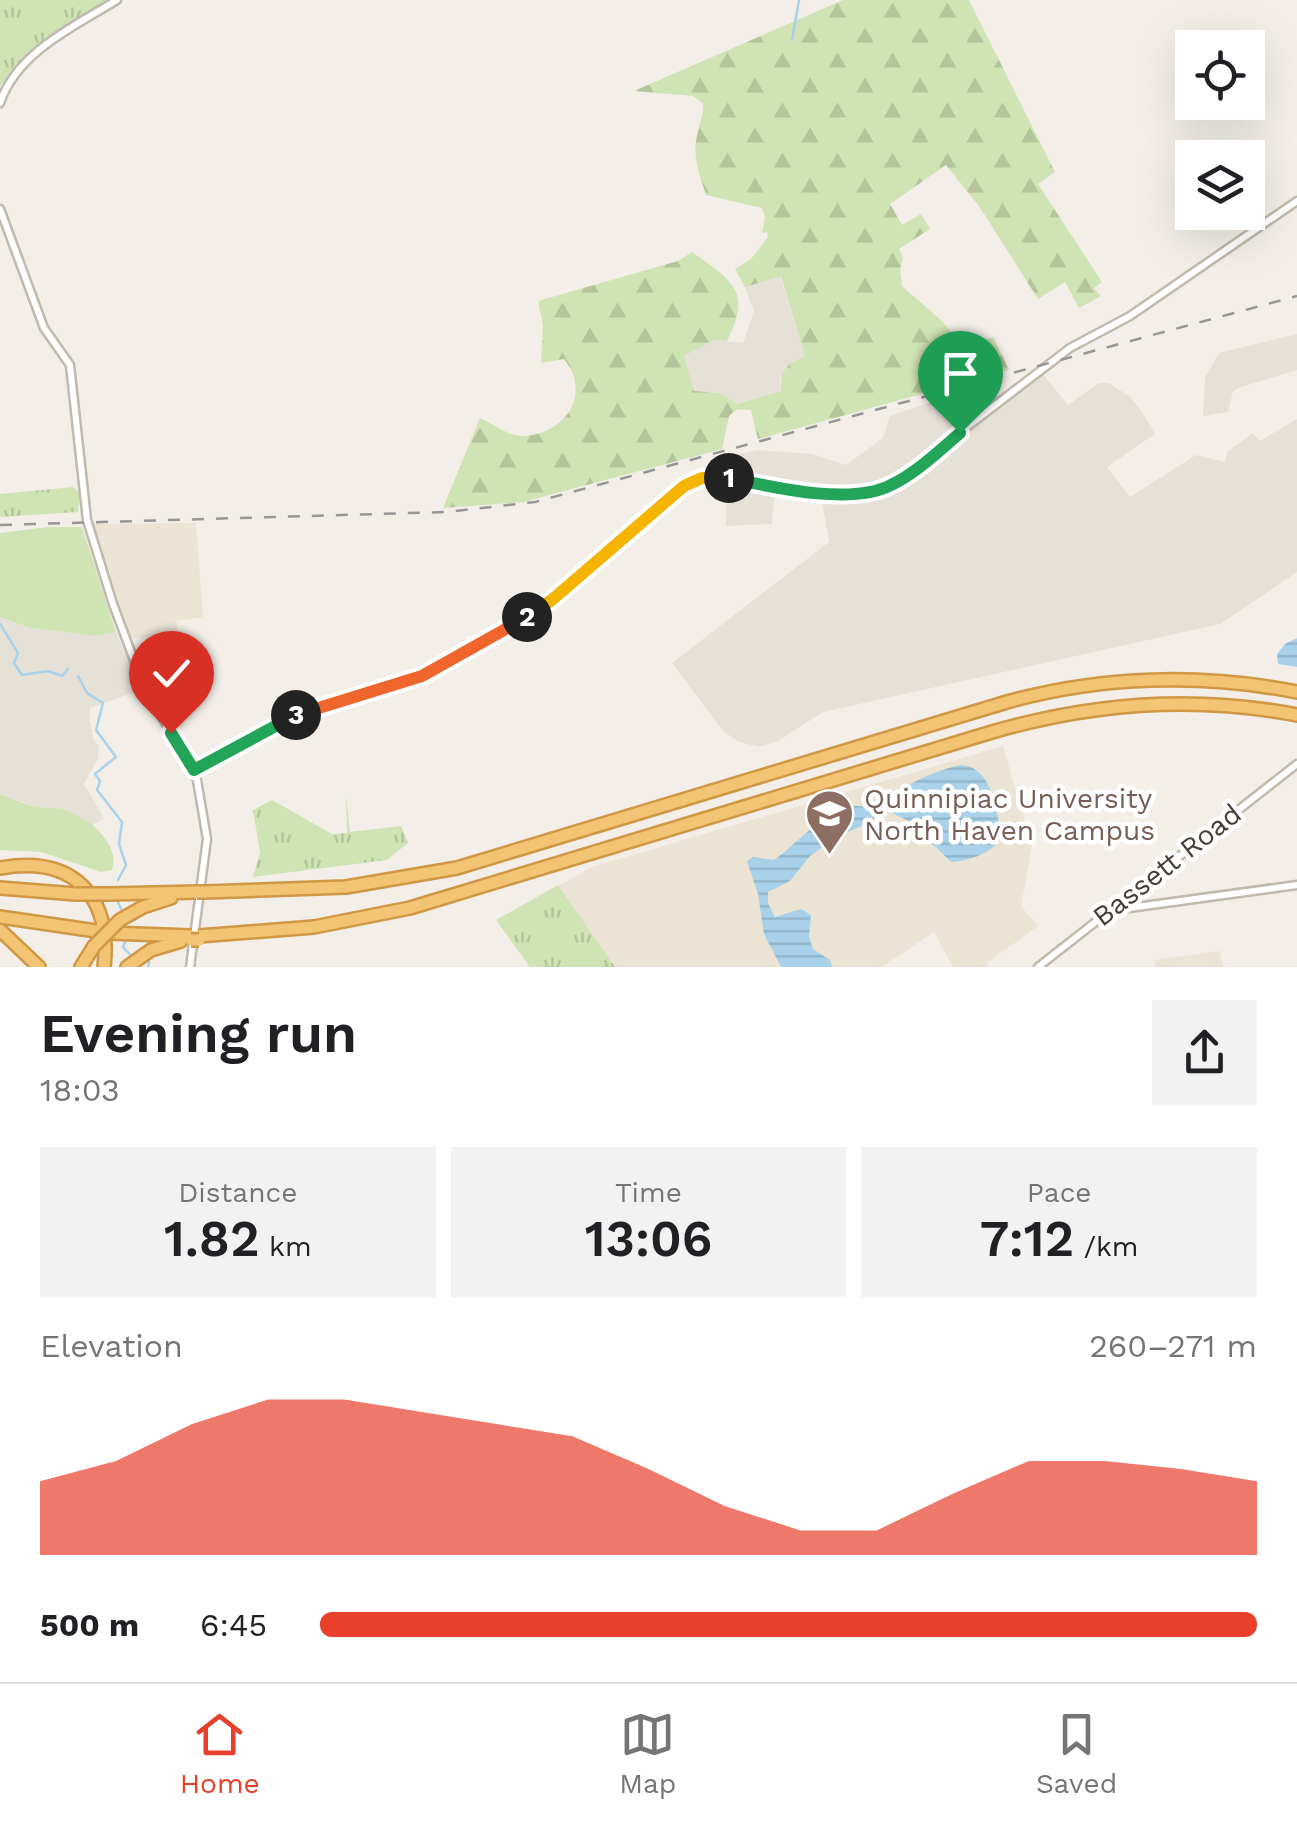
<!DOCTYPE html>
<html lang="en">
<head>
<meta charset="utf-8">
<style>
  :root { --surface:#fff; --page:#f2f2f2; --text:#202124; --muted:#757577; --line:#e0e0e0; --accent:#e8402a }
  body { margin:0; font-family:"Work Sans",sans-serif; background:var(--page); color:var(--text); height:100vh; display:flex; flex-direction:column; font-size:38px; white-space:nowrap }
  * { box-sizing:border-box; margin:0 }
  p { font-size:32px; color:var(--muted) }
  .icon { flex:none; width:55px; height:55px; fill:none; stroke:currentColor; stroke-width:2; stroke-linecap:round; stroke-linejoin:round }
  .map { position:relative; height:967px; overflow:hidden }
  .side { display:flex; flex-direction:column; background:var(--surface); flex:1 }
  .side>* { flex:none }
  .buttons { position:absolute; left:1175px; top:30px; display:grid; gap:20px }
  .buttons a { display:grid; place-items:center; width:90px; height:90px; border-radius:0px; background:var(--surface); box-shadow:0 10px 40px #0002; font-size:50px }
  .pin { position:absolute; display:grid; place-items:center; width:85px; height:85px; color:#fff; margin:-102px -42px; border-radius:50% 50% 50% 0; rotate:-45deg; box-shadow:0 0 10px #0007 }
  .pin .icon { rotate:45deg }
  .km { position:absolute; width:50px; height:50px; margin:-25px; border-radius:50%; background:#222; color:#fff; font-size:28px; line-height:50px; text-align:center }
  .round { display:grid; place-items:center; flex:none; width:105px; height:105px; border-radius:0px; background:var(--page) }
  .head { display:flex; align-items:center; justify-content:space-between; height:170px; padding:0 40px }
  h1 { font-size:55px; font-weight:600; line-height:75px }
  .metrics { display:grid; grid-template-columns:repeat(3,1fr); gap:15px; height:170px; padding:10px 40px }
  .metrics div { display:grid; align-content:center; border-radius:0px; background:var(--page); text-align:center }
  .metrics b { font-size:50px; font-weight:600 }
  .metrics small { font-size:28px; font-weight:400 }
  .metrics p { font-size:28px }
  .chart { height:280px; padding:20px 40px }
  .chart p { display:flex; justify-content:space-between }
  .chart svg { width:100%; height:180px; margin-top:10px; fill:var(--accent); opacity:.7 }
  ul { padding:0 40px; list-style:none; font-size:32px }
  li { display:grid; grid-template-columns:160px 120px 1fr; align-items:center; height:75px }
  li i { height:25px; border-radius:12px; background:var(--accent) }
  .dock { display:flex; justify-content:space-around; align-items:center; height:140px; border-top:2px solid var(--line); background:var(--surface); font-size:28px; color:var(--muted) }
  .dock a { display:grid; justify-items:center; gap:5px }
  .dock .current { color:var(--accent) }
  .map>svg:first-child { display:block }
  .residential { fill:#e6e1d7 }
  .education { fill:#ebe3d3 }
  .grass { fill:#d0e3b4 }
  .forest { fill:url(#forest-firs) }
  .park { fill:url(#park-tufts) }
  .water { fill:url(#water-rules) }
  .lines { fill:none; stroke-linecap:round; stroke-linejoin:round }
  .stream { stroke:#a9d2ea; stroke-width:2.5 }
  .tertiary-casing { stroke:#c0b9ae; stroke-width:11 }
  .motorway-casing { stroke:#d09844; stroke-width:16 }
  .tertiary { stroke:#fff; stroke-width:6 }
  .motorway { stroke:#f2c474; stroke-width:11 }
  .rail { stroke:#969696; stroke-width:2.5; stroke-dasharray:12 12; stroke-linecap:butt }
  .motorway-bridge-casing { stroke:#d09844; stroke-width:16; stroke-linecap:butt }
  .motorway-bridge { stroke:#f2c474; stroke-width:11 }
  .split-1-casing { stroke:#fff; stroke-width:20 }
  .split-2-casing { stroke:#fff; stroke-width:20 }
  .split-3-casing { stroke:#fff; stroke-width:20 }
  .split-4-casing { stroke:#fff; stroke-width:20 }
  .split-1 { stroke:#22a559; stroke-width:12 }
  .split-2 { stroke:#f5b400; stroke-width:12 }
  .split-3 { stroke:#f0652b; stroke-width:12 }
  .split-4 { stroke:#22a559; stroke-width:12 }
  .labels { text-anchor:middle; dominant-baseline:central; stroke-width:9; stroke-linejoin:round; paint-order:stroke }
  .education-label { font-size:28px; fill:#785e54; stroke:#fff; text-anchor:start }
  .street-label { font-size:28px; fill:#453f37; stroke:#fff }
</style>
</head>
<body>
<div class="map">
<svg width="1297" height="967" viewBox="0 0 1297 967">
  <defs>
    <pattern id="forest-firs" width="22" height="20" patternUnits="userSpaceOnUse" patternTransform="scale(2.5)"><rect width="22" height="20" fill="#d0e3b4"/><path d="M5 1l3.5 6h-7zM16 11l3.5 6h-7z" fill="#b4c49b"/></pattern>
    <pattern id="park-tufts" width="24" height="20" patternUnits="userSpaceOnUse" patternTransform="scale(2.5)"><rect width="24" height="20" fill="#d0e3b4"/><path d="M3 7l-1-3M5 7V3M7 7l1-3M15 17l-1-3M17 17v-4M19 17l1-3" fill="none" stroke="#b4c49b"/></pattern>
    <pattern id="water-rules" width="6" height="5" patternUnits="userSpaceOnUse" patternTransform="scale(2.5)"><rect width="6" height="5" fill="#a9d2ea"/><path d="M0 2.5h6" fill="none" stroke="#93b5c9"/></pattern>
  </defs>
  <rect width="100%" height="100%" fill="#f3efe8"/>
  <!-- residential -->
  <g class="residential">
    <path d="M 780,275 L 805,357 L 780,379 L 781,391 L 737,404 L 720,393 L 694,391 L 683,356 L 714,340 L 743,343 L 754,311 L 745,287 Z"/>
    <path d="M 1297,334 L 1297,370 L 1238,388 L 1233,392 L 1228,412 L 1203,416 L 1205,378 L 1219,353 Z"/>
    <path d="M 1043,374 L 1068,405 L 1099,383 L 1109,383 L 1129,396 L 1140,409 L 1155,434 L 1107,467 L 1130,497 L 1196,455 L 1225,462 L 1227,452 L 1253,433 L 1260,441 L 1297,419 L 1297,572 L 1220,624 L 823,712 L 778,741 L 759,747 L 739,742 L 723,731 L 672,663 L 829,542 L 821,495 L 775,489 L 772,524 L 726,526 L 728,456 L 758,450 L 812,454 L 846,465 L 883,438 L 890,416 L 951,395 L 974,426 Z"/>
    <path d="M 0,617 L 30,628 L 96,636 L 116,632 L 141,690 L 90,708 L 89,715 L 93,739 L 99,747 L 98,758 L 84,784 L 104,818 L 92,826 L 61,809 L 36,807 L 0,794 Z"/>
  </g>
  <!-- education -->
  <g class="education">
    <path d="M 196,523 L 203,617 L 176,621 L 179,633 L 129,639 L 92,524 Z"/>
    <path d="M 1003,746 L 1032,846 L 1021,906 L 1038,926 L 987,963 L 989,967 L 953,967 L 934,932 L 882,967 L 615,967 L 558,886 L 592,867 Z"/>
    <path d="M 1220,951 L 1223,967 L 1155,967 L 1154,960 Z"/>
  </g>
  <!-- grass -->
  <g class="grass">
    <path d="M 48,527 L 82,527 L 116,632 L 96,636 L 30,628 L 0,617 L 0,533 Z"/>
    <path d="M 0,794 C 12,798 25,805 38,807 C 45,809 54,807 62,809 C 87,816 121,843 112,870 L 101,872 L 41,852 L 0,850 Z"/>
  </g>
  <!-- forest -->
  <path class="forest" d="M 843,0 L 969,0 L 1055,172 L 1038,184 L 1102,282 L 1094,288 L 1101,296 L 1079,308 L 1065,282 L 1038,299 L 979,206 L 946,165 L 890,204 L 902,225 L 921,214 L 930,229 L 899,249 L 903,258 L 900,269 L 902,286 L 942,321 L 964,347 L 993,337 L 1009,370 L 758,439 L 751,410 L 737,409 L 729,416 L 722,449 L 523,502 L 443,508 L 480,418 C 493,424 510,437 524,436 C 566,434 592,393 564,359 L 541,363 L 543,325 L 538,301 L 678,261 L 692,252 C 734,282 752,291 727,341 L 714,340 L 684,356 L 694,391 L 720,393 L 737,404 L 781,391 C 780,370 787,363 805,357 L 781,276 L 745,287 L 735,269 L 751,259 L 768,237 L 767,232 L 762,233 L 765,217 L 762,208 L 706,195 C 700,175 692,157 697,136 C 699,123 704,116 703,103 L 693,96 L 634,91 Z"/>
  <!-- park -->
  <g class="park">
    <path d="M 0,0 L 113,0 L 28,58 L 0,86 Z"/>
    <path d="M 73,487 L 80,493 L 78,512 L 0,517 L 0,494 Z"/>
    <path d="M 346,794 L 350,832 L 401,826 L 408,843 L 387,860 L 253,877 L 260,852 L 253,810 L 272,800 L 332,834 L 347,833 Z"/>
    <path d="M 558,885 L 615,967 L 530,967 L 496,920 Z"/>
  </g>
  <!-- water -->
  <g class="water">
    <path d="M 1297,638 L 1297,667 L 1278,664 L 1277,654 L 1285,644 Z"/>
    <path d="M 961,765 C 993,767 996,811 1002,836 C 994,853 969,861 951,862 L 909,821 L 892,813 L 887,806 C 897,785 938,770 961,765 Z"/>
    <path d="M 850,806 L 861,806 L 874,812 L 874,821 L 840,835 L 810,856 L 790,881 L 768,892 L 768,903 L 775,917 L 801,909 L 811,915 L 809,936 L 813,949 L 830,960 L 832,967 L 781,967 L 764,934 L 758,894 L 747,861 L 753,857 L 774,860 C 800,841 818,817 850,806 Z"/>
  </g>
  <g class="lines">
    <!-- stream -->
    <g class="stream">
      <path d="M 792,40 L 799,0"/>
      <path d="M 0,624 L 18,653 L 14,663 L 22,675 L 48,671 L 62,676 L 68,669"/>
      <path d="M 78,676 L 87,693 L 103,703 L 96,730 L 116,757 L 95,774 L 100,781 L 97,790 L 122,822 L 119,844 L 126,865 L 118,880"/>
      <path d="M 117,900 L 123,913"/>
      <path d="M 126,940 L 123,947 L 132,957"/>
      <path d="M 148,967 L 149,962"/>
    </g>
    <defs>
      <g id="tertiary">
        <path d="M 0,103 C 17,52 75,26 117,0"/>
        <path d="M 0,209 L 44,328 L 70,365 L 87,520 L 113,604 L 141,679 L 197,780 L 207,839 L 190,967"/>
        <path d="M 193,770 L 299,714 L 413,680 L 463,654 L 545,605 L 676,492 C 730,452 823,515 891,485 L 1070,348 L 1130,316 L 1297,201"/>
        <path d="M 1120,904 L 1129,908 L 1297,885"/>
        <path d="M 1038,967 L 1297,764"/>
      </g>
      <g id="motorway">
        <path d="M 0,868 C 73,855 112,895 104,967"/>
        <path d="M 0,888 L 76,894"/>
        <path d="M 205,892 L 346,887 L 457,868 L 1007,702 C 1101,676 1201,673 1297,692"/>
        <path d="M 109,894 L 197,892"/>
        <path d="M 0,917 L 103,932"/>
        <path d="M 120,920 L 143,907 L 171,898"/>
        <path d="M 0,930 L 39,967"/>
        <path d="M 110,933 L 191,936"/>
        <path d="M 199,936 L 314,927 L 410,908 L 992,732 C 1092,703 1194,695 1297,715"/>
        <path d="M 81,967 L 94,946"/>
        <path d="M 127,967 L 151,950 L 181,941"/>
      </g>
    </defs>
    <!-- tertiary casing -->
    <use href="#tertiary" class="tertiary-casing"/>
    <!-- motorway casing -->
    <use href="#motorway" class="motorway-casing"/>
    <!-- tertiary -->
    <use href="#tertiary" class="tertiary"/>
    <!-- motorway -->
    <use href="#motorway" class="motorway"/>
    <!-- rail -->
    <path class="rail" d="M 0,525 L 446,512 L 535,502 L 1297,296"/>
    <defs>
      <g id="motorway-bridge">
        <path d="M 197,892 L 205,892"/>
        <path d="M 76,894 L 109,894"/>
        <path d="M 191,940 L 199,940"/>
        <path d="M 94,946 L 120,920"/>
      </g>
    </defs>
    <!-- motorway-bridge casing -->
    <use href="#motorway-bridge" class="motorway-bridge-casing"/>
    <!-- motorway-bridge -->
    <use href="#motorway-bridge" class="motorway-bridge"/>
  </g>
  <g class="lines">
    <defs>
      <path id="split-1" d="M 729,478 C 772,487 851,506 891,485 C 916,473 939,451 960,433"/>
      <path id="split-2" d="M 527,617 L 553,599 L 684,486 L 702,478 L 729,478"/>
      <path id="split-3" d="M 296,715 L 422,676 L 527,617"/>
      <path id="split-4" d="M 171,733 L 194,770 L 296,715"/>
    </defs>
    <!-- split-1 casing -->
    <use href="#split-1" class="split-1-casing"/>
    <!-- split-2 casing -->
    <use href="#split-2" class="split-2-casing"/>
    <!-- split-3 casing -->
    <use href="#split-3" class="split-3-casing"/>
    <!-- split-4 casing -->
    <use href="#split-4" class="split-4-casing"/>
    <!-- split-1 -->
    <use href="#split-1" class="split-1"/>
    <!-- split-2 -->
    <use href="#split-2" class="split-2"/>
    <!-- split-3 -->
    <use href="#split-3" class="split-3"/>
    <!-- split-4 -->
    <use href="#split-4" class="split-4"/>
  </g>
  <!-- icons -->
  <defs>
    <symbol id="university-pin" viewBox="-11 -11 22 30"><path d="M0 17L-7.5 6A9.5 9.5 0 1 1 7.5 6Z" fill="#8d6e63" stroke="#fff"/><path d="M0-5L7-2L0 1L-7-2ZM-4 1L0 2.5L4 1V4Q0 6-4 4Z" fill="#fff"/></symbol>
  </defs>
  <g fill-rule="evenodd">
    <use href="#university-pin" x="802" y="786" width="55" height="75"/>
  </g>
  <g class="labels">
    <!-- education labels -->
    <g class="education-label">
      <text x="864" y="798">Quinnipiac University<tspan x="864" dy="32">North Haven Campus</tspan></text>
    </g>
    <!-- street labels -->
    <g class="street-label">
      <text transform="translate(1167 865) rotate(-38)">Bassett Road</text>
    </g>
  </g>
</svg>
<div class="buttons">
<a><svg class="icon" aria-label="locate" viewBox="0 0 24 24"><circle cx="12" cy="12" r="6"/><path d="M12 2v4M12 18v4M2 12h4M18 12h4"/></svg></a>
<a><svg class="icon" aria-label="layers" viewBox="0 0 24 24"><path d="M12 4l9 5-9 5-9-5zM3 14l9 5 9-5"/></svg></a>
</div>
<div class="pin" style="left:960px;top:433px;background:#1e9e55"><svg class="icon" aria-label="arrive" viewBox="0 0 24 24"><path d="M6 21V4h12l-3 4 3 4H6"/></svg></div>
<div class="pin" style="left:171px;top:733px;background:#d93025"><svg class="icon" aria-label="check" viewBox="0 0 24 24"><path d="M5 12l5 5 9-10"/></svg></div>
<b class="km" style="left:729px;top:478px">1</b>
<b class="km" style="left:527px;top:617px">2</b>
<b class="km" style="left:296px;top:715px">3</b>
</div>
<section class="side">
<div class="head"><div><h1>Evening run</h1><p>18:03</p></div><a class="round"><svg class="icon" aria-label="share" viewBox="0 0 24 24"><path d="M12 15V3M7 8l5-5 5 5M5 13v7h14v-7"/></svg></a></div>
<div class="metrics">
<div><p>Distance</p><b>1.82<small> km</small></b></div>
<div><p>Time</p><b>13:06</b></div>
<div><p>Pace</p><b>7:12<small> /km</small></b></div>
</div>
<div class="chart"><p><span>Elevation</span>260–271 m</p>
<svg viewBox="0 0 160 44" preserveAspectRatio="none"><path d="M0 44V26L10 21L20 12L30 6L40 6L50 9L60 12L70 15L80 23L90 32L100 38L110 38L120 29L130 21L140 21L150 23L160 26V44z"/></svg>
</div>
<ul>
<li><b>500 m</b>6:45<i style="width:100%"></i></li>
</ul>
</section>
<nav class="dock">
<a class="current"><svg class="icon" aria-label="home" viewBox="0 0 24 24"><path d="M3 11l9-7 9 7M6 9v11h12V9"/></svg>Home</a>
<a><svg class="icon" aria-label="map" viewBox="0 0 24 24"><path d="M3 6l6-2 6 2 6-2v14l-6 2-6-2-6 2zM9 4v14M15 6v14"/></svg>Map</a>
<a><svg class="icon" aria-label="saved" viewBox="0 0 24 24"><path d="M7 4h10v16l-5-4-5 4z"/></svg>Saved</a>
</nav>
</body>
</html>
